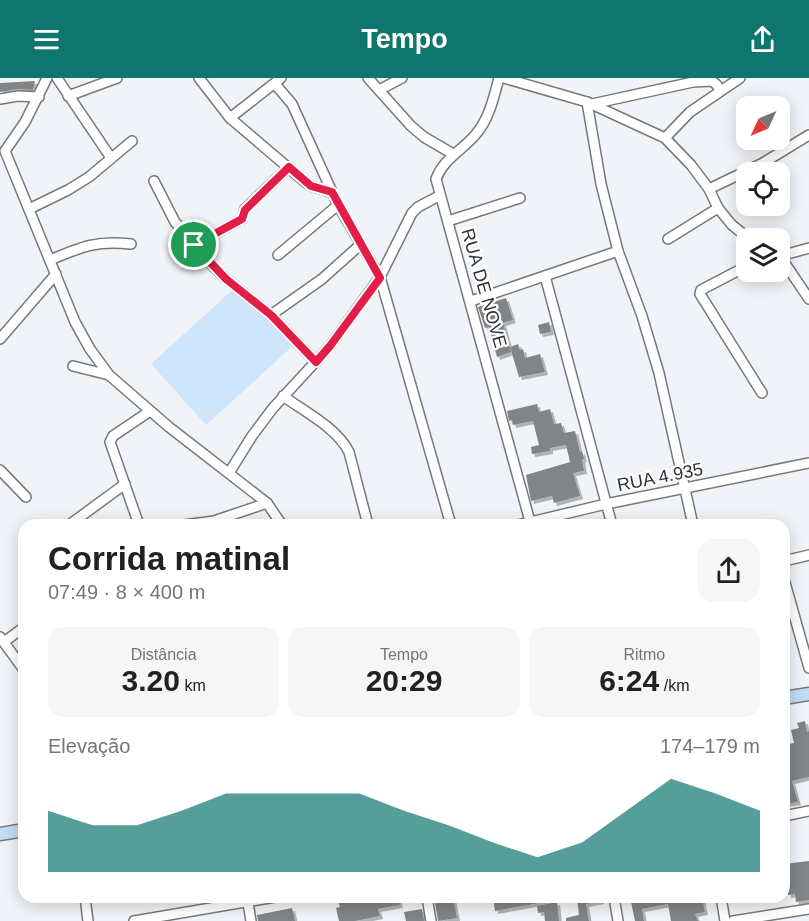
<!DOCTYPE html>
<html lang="pt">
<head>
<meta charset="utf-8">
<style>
  :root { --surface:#fff; --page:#f6f6f6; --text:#202124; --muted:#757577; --accent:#0f766e }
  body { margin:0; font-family:Helvetica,sans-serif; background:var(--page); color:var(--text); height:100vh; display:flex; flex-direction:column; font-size:22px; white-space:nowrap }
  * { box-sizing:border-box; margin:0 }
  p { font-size:20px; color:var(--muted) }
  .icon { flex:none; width:33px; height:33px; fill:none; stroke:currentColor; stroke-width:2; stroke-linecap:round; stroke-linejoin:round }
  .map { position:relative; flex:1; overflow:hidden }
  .sheet { position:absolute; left:18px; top:441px; width:772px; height:384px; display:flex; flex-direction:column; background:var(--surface); border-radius:18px; box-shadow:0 3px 15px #0003 }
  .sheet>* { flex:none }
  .needle { width:39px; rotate:226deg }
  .controls { position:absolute; left:736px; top:18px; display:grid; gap:12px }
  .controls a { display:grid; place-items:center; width:54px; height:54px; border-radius:12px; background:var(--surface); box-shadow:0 3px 15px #0003; font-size:30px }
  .pin { position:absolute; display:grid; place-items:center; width:51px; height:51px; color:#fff; margin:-26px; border:3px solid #fff; border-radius:50%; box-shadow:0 2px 6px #0007 }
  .round { display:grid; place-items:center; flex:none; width:63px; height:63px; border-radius:18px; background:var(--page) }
  .summary { display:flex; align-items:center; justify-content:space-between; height:102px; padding:0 30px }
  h1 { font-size:33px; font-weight:700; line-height:45px }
  .figures { display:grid; grid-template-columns:repeat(3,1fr); gap:9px; height:102px; padding:6px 30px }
  .figures div { display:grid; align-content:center; border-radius:15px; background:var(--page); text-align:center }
  .figures b { font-size:30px; font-weight:700 }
  .figures small { font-size:16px; font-weight:400 }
  .figures p { font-size:16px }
  .chart { height:168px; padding:12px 30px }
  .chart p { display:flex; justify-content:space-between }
  .chart svg { width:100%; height:108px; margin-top:6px; fill:var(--accent); opacity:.7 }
  header { display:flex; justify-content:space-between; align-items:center; height:78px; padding:0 30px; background:var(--accent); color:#fff; font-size:27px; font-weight:700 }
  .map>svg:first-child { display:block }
  .pitch { fill:#cee5fc }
  .building { fill:#828588; filter:url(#shadow) }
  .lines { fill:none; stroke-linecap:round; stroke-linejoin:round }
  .minor-casing { stroke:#76797c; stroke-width:12 }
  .secondary-casing { stroke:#76797c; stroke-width:15 }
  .minor { stroke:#fff; stroke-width:9 }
  .secondary { stroke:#c1dcf4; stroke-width:12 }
  .route-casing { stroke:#fff; stroke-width:12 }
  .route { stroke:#e11d48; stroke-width:8 }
  .labels { text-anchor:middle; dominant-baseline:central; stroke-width:4.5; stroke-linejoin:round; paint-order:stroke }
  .street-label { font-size:18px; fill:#313234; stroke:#fff }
</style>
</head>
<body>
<header><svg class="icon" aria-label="menu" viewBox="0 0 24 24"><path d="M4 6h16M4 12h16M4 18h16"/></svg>Tempo<svg class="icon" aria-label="share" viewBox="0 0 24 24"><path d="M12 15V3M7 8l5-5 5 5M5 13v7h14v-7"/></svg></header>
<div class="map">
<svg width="809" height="843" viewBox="0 0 809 843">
  <defs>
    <filter id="shadow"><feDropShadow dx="3" dy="3" stdDeviation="0" flood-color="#0004"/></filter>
  </defs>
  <rect width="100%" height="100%" fill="#f0f4f8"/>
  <!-- pitch -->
  <path class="pitch" d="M 240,205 L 295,266 L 206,347 L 151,286 Z"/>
  <!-- building -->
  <g class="building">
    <path d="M 35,3 L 33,12 L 17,11 L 0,14 L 0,5 Z"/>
    <path d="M 506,220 L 513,242 L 503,245 L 511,274 L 497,279 L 489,249 L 485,250 L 478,229 Z"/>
    <path d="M 549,244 L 551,254 L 540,256 L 538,247 Z"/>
    <path d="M 518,266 L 520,272 L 523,271 L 525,280 L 540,276 L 545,294 L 519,299 L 510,269 Z"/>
    <path d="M 537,326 L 539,334 L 550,331 L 554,346 L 561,345 L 564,355 L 575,353 L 580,374 L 582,373 L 584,381 L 582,381 L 584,393 L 573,395 L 580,418 L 554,425 L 552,418 L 531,423 L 526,397 L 570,384 L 566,367 L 550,370 L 550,373 L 532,376 L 531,369 L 539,367 L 533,343 L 513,347 L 512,342 L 509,343 L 507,333 Z"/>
    <path d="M 805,643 L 807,654 L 809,653 L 809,699 L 792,703 L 798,724 L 784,726 L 784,667 L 794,665 L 791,652 L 799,650 L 797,645 Z"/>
    <path d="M 809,783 L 809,822 L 796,824 L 795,816 L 788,817 L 784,800 L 784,786 Z"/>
    <path d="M 377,819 L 398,819 L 400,827 L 378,831 L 380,838 L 355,843 L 339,843 L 336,830 L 340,829 L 338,823 L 362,820 L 362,824 L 377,821 Z"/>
    <path d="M 434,819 L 453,819 L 457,840 L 438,843 Z"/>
    <path d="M 493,819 L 550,819 L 550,823 L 495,833 Z"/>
    <path d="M 577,819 L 601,819 L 601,823 L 586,826 L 589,843 L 566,843 L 566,840 L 579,837 Z"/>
    <path d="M 630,819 L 702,819 L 705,834 L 695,836 L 698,843 L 671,843 L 668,826 L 642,831 L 644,843 L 635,843 Z"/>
    <path d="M 557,824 L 559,843 L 545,843 L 544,834 L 538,835 L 537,828 Z"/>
    <path d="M 292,830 L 295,843 L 258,843 L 257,837 Z"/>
    <path d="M 422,831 L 424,843 L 406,843 L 404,834 Z"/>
  </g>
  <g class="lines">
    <defs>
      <g id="minor">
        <path d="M 47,0 L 25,44 L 5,73 L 75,244 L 90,271 L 109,297 L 169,349 L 267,425 L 282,447"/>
        <path d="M 57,0 L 111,80"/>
        <path d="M 199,0 L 230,40 L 305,104 L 311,108 L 331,114"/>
        <path d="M 368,0 L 411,48 L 424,59 L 453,76"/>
        <path d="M 499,0 C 494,19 489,41 476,56 C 463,72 444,80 436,101 L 531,447"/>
        <path d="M 504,0 L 587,24 L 665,60 L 691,87 L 709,111 L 718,130 L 732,147 L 748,160"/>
        <path d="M 275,6 L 292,26 L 338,127 L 380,199 L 451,447"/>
        <path d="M 379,12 L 402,0"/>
        <path d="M 68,18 L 117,0"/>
        <path d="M 0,21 L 18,18 L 39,19"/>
        <path d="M 587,24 L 601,106 L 618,173 L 642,238 L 659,295 L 693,447"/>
        <path d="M 592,26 L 693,4 L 712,3 L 717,7 L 720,13"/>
        <path d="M 230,40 L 281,0"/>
        <path d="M 665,60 L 690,34 L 740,0"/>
        <path d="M 154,103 L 175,144 L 210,185 L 226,201 L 271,237 L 316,284"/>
        <path d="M 709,111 L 763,85 L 809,57"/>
        <path d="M 29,131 L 68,112 L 89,99 L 132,63"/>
        <path d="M 448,143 L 520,120"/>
        <path d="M 668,161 L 718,130"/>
        <path d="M 194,167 L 242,141 L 245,131 L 289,89"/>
        <path d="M 278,177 L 338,127"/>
        <path d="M 780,178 L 809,221"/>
        <path d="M 780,178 L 809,170"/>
        <path d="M 50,182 C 81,169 96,162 131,166"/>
        <path d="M 747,188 L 701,212 L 700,216 L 762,315"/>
        <path d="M 545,198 L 612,447"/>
        <path d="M 471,223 L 618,173"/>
        <path d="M 271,237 L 322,201 L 360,167"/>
        <path d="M 0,261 L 56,196"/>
        <path d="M 73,288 L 109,297"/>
        <path d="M 283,318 C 305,334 336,349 349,374 L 368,447"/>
        <path d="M 0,392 L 26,419"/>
        <path d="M 229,395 L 252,358 L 273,330 L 330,268 L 380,199 L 412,135 L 418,129 L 439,118"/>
        <path d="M 69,447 L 125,406"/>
        <path d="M 139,447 L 110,364 L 113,358 L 150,333"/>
        <path d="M 184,447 L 214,443 L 267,425"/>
        <path d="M 518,447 L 606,426 L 809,385"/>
        <path d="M 784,483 L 809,477"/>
        <path d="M 784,501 L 809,590"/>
        <path d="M 0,559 L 24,592"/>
        <path d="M 4,564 L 24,549"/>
        <path d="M 784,738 L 809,733"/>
        <path d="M 85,819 L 88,843"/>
        <path d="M 247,819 L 251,843"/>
        <path d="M 427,819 L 431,843"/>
        <path d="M 614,819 L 618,843"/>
        <path d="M 721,819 L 725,843"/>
        <path d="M 134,843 L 275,819"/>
        <path d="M 733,843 L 809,831"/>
      </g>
      <g id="secondary">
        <path d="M 784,620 L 809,616"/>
        <path d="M 0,756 L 24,752"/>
      </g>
    </defs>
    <!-- minor casing -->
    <use href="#minor" class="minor-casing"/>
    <!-- secondary casing -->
    <use href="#secondary" class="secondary-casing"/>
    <!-- minor -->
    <use href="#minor" class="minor"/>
    <!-- secondary -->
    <use href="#secondary" class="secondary"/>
  </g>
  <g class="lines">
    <defs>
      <path id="route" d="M 289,89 L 311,108 L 332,114 L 380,200 L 330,268 L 316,284 L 271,237 L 226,201 L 194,167 L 242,141 L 245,132 Z"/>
    </defs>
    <!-- route casing -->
    <use href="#route" class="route-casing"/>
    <!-- route -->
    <use href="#route" class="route"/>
  </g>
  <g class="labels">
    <!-- street labels -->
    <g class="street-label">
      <text transform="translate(484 210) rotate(74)">RUA DE NOVE</text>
      <text transform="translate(660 399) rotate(-11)">RUA 4.935</text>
    </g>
  </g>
</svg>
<div class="controls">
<a><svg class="needle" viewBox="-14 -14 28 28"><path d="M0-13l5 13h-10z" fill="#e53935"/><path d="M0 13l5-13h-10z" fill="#757577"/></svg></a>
<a><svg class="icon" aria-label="locate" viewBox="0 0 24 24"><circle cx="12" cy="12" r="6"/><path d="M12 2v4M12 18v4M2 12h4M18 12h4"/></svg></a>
<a><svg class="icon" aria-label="layers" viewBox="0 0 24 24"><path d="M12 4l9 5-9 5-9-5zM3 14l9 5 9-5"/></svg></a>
</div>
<div class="pin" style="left:194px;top:167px;background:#1e9e55"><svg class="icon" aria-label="arrive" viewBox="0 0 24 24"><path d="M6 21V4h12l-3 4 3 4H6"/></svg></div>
<section class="sheet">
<div class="summary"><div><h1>Corrida matinal</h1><p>07:49 · 8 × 400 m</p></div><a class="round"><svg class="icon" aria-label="share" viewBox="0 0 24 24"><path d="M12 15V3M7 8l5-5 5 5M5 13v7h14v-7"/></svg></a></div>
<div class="figures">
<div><p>Distância</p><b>3.20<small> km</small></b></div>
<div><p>Tempo</p><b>20:29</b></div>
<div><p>Ritmo</p><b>6:24<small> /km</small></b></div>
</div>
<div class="chart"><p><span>Elevação</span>174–179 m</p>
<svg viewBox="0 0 160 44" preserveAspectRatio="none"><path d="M0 44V19L10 25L20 25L30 19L40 12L50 12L60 12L70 12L80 19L90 25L100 32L110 38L120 32L130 19L140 6L150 12L160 19V44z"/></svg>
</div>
</section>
</div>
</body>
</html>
